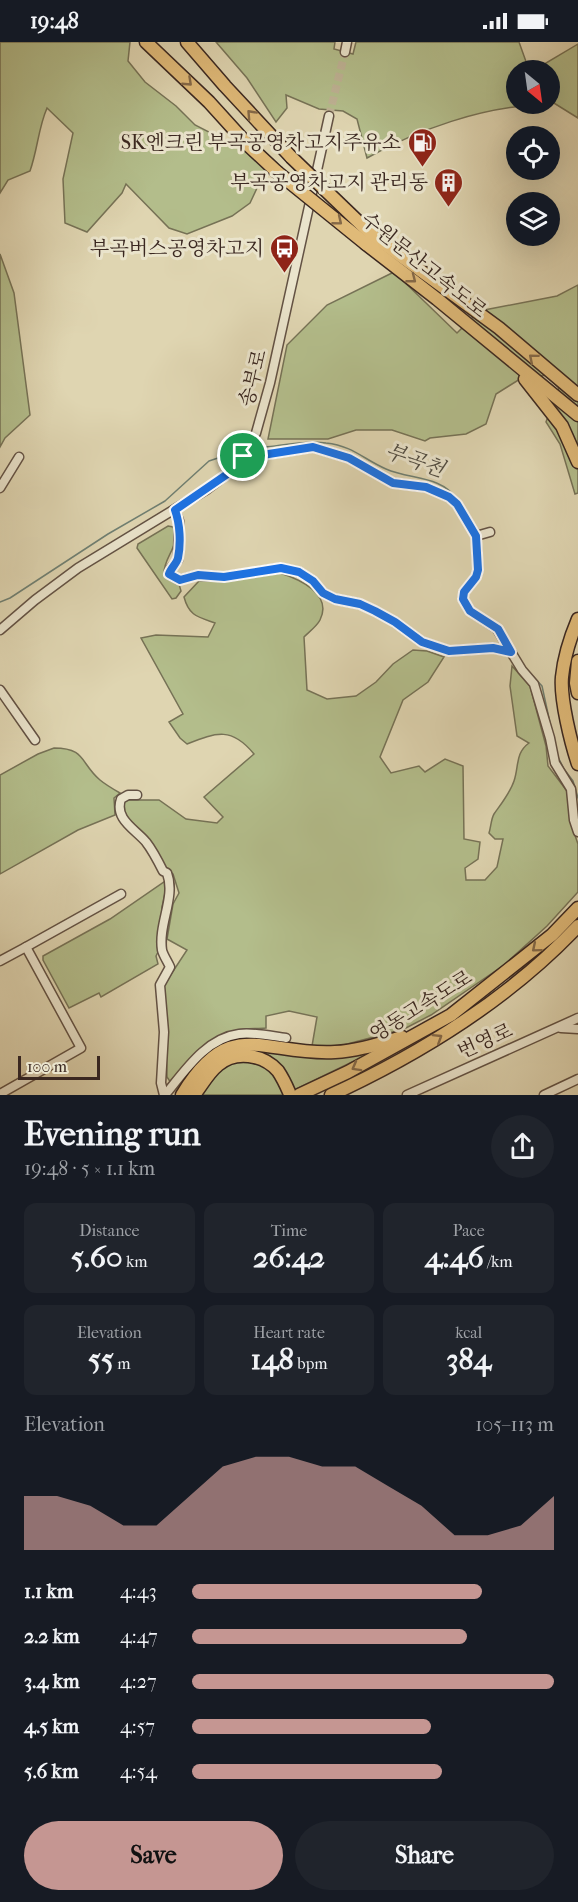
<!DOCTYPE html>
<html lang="en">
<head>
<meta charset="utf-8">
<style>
  :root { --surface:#171b24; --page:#20242c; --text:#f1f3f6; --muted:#9ea1a6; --accent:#c59692 }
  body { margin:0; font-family:"IM FELL French Canon","Noto Serif KR",serif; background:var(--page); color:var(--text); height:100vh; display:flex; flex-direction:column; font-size:22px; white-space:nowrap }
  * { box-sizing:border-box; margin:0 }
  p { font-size:20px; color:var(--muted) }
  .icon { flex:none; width:33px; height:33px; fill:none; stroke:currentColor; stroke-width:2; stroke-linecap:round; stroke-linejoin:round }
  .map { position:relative; height:1053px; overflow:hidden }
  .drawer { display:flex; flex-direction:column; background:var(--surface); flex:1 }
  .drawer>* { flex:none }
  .needle { width:39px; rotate:151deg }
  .controls { position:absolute; left:506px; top:18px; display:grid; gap:12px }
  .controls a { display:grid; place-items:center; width:54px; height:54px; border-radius:50%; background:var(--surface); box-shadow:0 6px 24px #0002; font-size:30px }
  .scale { position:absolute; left:18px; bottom:15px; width:82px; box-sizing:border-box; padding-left:6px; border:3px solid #3a2720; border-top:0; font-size:16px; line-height:21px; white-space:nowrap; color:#3a2720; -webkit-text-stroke:4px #eae4cc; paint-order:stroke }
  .pin { position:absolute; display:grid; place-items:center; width:51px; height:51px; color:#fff; margin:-26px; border:3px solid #fff; border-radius:50%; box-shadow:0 2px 6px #0007 }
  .round { display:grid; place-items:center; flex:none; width:63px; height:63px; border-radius:32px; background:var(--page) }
  .headline { display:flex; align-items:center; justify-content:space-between; height:102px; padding:0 24px }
  h1 { font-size:33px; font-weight:800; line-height:45px }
  .stats { display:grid; grid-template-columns:repeat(3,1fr); gap:9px; height:102px; padding:6px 24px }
  .stats div { display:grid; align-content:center; border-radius:12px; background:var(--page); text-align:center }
  .stats b { font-size:30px; font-weight:800 }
  .stats small { font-size:16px; font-weight:400 }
  .stats p { font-size:16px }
  .chart { height:168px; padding:12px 24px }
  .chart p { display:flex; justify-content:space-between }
  .chart svg { width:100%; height:108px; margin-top:6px; fill:var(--accent); opacity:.7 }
  .cta { display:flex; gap:12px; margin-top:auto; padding:12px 24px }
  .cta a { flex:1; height:69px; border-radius:36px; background:var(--accent); color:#111; font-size:24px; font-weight:800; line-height:69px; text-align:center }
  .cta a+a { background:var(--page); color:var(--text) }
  ul { padding:0 24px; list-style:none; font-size:20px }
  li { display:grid; grid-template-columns:96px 72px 1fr; align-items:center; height:45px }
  li i { height:15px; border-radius:8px; background:var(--accent) }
  .status { display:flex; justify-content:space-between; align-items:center; height:42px; padding:0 30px; background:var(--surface); direction:ltr }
  .status svg { height:16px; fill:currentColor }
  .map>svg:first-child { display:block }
  .green { fill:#b3bd8b; stroke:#767256; stroke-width:1.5 }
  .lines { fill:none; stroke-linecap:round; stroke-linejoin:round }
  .stream { stroke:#6f7f72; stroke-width:1.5 }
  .minor-tunnel { stroke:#beb294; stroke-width:8; stroke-dasharray:8 4; stroke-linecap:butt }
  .minor-casing { stroke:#635244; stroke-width:11 }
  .highway-casing { stroke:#3a2720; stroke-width:15 }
  .minor { stroke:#eae4cc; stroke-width:8 }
  .highway { stroke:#e0ba78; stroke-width:12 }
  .highway-bridge-casing { stroke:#3a2720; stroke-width:15; stroke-linecap:butt }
  .highway-bridge { stroke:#e0ba78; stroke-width:12 }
  .oneway { stroke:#856948 }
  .route-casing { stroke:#fff; stroke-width:12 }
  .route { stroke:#1a73e8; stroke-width:8 }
  .labels { text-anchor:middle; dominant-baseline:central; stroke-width:6; stroke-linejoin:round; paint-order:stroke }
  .poi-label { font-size:20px; fill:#3a2720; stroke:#eae4cc; text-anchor:end }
  .street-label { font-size:20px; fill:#3a2720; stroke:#eae4cc }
  .water-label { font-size:21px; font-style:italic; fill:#504c42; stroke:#eae4cc }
</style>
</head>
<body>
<div class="status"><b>19:48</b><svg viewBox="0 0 49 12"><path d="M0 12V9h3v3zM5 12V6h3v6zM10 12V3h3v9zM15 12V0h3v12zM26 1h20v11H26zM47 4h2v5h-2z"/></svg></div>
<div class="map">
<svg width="578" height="1053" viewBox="0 0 578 1053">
  <rect width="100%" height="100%" fill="#dfd5b1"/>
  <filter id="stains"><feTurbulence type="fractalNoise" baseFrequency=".00333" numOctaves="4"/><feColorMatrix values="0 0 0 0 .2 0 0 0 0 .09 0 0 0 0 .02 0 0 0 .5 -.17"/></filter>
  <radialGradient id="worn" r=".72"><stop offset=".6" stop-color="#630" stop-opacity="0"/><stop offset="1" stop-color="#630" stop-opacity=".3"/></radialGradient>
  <!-- green -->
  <g class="green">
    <path d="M 0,0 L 130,0 L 128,19 L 145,40 L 176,64 L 195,83 L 250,111 L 266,127 L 250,161 L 232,174 L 187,192 L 169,186 L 126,142 L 122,151 L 87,190 L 65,181 L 63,137 L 73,91 L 47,66 C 38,87 38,106 30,129 L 8,138 L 0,151 Z"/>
    <path d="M 216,0 L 335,0 L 334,7 L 353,12 L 356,0 L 519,0 L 529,28 L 516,28 L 516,62 L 541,63 C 484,64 417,88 367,116 L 357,77 L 343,69 L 319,67 L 286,53 L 287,66 L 276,80 L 247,36 Z"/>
    <path d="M 578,2 L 578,76 L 549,58 L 549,28 L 541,28 L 541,24 Z"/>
    <path d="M 0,212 L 14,251 L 30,373 L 5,396 L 0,405 Z"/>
    <path d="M 394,230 L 457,291 L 479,269 L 557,254 L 578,243 L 578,451 L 575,452 L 560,402 L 546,380 L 559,346 L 547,333 L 520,337 L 496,352 L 486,382 L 466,392 L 430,396 L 425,399 L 392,388 L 356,388 L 328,397 L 268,397 L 287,303 L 327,263 Z"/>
    <path d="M 168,484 L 173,485 C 182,503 163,515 164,532 L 179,542 L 181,549 L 176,556 L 172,557 L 137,506 L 138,502 Z"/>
    <path d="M 280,531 C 299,537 333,552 320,578 C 317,584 309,590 304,595 L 307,648 L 327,657 L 356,654 L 376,640 L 393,622 L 413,608 L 427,609 L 444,615 L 428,640 L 403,658 L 380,715 L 391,731 L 419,724 L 425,730 L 445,717 L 463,724 L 464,797 L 480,800 L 478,817 L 465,826 L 466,838 L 485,838 L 497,825 L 503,797 L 495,797 L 489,791 C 491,785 491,777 494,772 C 501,762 510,751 514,739 C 519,725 515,711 529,701 L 517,694 L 510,644 L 512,624 L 530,644 L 546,704 L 548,724 L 567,749 L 570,779 L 578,802 L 578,850 L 547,884 L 504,923 L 431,973 L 404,987 L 336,1005 L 312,1004 L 317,975 L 289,969 L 266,974 L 266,986 C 257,987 246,986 237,988 C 208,995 188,1019 171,1041 L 167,1035 L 164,943 L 187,908 L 167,897 L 173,862 L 179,851 L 173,832 L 164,826 L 156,807 L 124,772 L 123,759 L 130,758 L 159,758 L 186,777 L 217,781 L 223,775 L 204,755 L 254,712 C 232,685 217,690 187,702 L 180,696 L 169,680 L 183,672 L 141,596 L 156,593 L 208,595 L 215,581 C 198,575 189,574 184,555 L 199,539 L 226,539 Z"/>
    <path d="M 54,706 C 86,706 80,721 100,738 C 106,743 113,747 120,751 L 114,756 L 115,773 L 78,788 L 0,832 L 0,733 L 38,712 Z"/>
    <path d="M 164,840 L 167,842 L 162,865 L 160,906 L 156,914 L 158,922 L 101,955 L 99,951 L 69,966 L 43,918 L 43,914 L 110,877 Z"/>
    <path d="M 248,1006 L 377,1008 L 292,1049 Z"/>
    <path d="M 257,1019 L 275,1031 L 285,1053 L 199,1053 L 215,1031 L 233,1020 Z"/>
  </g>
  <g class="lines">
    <!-- stream -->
    <g class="stream">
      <path d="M 265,405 C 284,403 307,398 326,401 C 353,404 363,417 386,427 C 411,438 440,433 457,457"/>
      <path d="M 465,468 L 479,489"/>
      <path d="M 481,497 L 482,525"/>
      <path d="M 0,560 L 10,556 L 108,492 L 165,459 L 209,419 L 227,413"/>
      <path d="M 471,565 L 497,582"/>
      <path d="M 530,631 L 542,644 L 557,713 L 564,727 L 573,739 L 578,756"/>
    </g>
    <!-- minor-tunnel -->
    <path class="minor-tunnel" d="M 329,74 L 345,10"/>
    <defs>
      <g id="minor">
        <path d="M 345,10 L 347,0"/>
        <path d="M 243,414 L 256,414 L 313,405 L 349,416 L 393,441 L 426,445 L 449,455 L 457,462 L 476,494 L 478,528 L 476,535 L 464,550 L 463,557 L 470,569 L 497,587 L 522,628 L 534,642 L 550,696 L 555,721 L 571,747 L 574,778 L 578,790"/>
        <path d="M 0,446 L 19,415"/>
        <path d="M 175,468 L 179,479 L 178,518 L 171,526 L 169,532 L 179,538 L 198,533 L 224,535 L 281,526 L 299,530 L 313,539 L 323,551 L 335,557 L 360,562 L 375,569 L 395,580 L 422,600 L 449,609 L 493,606 L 511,610"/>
        <path d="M 476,494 L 490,490"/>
        <path d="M 0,588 L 35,558 L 78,526 L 206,448 L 226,433 L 243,414 L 256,391 L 270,341 L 329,74"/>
        <path d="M 0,648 L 35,698"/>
        <path d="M 137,753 L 128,753 L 121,757 C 114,777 135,787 146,800 C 153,809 158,819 163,829 L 167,831 C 176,855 158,882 162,908 C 163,913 168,920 170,925 L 160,943 L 164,990 L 161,1041 L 164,1053"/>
        <path d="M 26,905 L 121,852"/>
        <path d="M 0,919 L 26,905 L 81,1006 L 0,1052"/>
        <path d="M 561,986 L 578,987"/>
        <path d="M 165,1053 C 184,1030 206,996 239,992 C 254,990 271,994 286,996"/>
        <path d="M 407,1053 L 578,976"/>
        <path d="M 544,1053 L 578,1037"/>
      </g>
      <g id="highway">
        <path d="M 146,0 L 209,60 L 248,103 L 277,130"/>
        <path d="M 187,0 L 225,44 L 291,115"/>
        <path d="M 372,193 L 499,286 L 578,353"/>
        <path d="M 366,202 L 437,257 L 578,373"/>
        <path d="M 525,337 L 562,384 L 578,420"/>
        <path d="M 578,577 C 570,596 564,615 562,635 C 560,657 571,701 578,722"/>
        <path d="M 578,619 L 576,641 L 578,651"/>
        <path d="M 182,1053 C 231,972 263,1014 335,1010 C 358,1009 381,1001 402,995"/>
        <path d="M 194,1053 C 202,1043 208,1031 218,1023 C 235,1008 263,1012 278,1029 C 282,1035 286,1043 289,1050"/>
        <path d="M 299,1053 L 348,1030 L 451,973 L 552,893 L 578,866"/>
        <path d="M 331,1053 C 422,1011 509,957 578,884"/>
      </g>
    </defs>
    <!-- minor casing -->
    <use href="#minor" class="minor-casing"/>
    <!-- highway casing -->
    <use href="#highway" class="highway-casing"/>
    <!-- minor -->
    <use href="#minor" class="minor"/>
    <!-- highway -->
    <use href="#highway" class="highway"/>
    <defs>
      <g id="highway-bridge">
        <path d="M 291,115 L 372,193"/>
        <path d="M 277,130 L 366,202"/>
      </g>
    </defs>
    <!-- highway-bridge casing -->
    <use href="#highway-bridge" class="highway-bridge-casing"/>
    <!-- highway-bridge -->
    <use href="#highway-bridge" class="highway-bridge"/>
  </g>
  <!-- one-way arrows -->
  <defs><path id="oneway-chevron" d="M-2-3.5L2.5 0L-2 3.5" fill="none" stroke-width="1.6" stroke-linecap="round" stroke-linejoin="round" transform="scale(1.5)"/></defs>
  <g class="oneway">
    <use href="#oneway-chevron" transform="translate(188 40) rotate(43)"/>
    <use href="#oneway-chevron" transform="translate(251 72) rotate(-133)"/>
    <use href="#oneway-chevron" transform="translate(338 179) rotate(39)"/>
    <use href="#oneway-chevron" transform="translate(412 237) rotate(38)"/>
    <use href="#oneway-chevron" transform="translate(533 316) rotate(-140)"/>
    <use href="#oneway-chevron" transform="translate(536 906) rotate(140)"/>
    <use href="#oneway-chevron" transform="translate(438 996) rotate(-32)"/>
    <use href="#oneway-chevron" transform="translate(356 1025) rotate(151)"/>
  </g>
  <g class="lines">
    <defs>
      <path id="route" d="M 313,405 L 349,416 L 393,441 L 426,445 L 449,455 L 457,462 L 476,494 L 478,528 L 476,535 L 464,550 L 463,557 L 470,569 L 498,587 L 511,610 L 493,606 L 449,609 L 422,600 L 395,580 L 375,569 L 360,562 L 335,557 L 323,551 L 313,539 L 299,530 L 281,526 L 224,535 L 198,533 L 180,538 L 169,532 C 171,526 177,521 178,516 C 181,501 180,482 175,468 L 226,433 L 243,414 L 256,414 Z"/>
    </defs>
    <!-- route casing -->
    <use href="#route" class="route-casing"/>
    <!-- route -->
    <use href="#route" class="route"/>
  </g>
  <!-- icons -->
  <defs>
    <symbol id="fuel-pin" viewBox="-11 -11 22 30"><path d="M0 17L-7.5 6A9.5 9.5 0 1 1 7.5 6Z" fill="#8f2418" stroke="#eae4cc"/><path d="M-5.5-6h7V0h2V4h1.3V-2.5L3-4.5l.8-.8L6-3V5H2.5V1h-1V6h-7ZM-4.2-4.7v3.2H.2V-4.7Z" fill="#fff"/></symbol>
    <symbol id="building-pin" viewBox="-11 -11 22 30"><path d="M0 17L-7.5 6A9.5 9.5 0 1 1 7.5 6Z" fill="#8f2418" stroke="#eae4cc"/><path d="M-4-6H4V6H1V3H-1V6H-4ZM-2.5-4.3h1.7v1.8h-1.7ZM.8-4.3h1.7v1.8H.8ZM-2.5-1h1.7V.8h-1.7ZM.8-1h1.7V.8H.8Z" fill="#fff"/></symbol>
    <symbol id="bus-pin" viewBox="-11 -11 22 30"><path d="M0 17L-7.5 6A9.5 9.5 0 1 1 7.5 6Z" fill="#8f2418" stroke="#eae4cc"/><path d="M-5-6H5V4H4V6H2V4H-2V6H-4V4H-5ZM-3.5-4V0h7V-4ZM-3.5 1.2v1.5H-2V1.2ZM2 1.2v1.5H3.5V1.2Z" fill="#fff"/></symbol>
  </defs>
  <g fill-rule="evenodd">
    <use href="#fuel-pin" x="406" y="84" width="33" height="45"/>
    <use href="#building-pin" x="432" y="124" width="33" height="45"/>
    <use href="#bus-pin" x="268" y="190" width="33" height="45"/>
  </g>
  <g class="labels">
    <!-- poi labels -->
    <g class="poi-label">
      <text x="401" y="100">SK엔크린 부곡공영차고지주유소</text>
      <text x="428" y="140">부곡공영차고지 관리동</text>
      <text x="264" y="206">부곡버스공영차고지</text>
    </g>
    <!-- street labels -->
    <g class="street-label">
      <text transform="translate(424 223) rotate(39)">수원문산고속도로</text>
      <text transform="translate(253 336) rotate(-76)">송부로</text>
      <text transform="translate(421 964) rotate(-32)">영동고속도로</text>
      <text transform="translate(485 999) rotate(-24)">번영로</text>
    </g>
    <!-- water labels -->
    <g class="water-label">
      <text transform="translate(415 418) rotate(20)">부곡천</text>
    </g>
  </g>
  <rect width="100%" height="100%" filter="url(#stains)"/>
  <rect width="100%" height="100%" fill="url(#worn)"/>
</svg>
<div class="controls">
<a><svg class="needle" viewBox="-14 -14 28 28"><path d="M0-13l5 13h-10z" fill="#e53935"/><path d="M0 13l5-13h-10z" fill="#9ea1a6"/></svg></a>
<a><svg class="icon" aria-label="locate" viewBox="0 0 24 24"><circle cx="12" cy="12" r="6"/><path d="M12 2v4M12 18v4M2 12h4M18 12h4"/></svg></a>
<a><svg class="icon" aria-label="layers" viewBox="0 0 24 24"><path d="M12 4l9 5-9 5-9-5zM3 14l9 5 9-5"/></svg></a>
</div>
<div class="scale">100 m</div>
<div class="pin" style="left:243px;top:414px;background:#1e9e55"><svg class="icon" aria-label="arrive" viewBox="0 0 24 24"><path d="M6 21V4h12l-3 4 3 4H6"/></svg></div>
</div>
<section class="drawer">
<div class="headline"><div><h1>Evening run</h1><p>19:48 · 5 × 1.1 km</p></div><a class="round"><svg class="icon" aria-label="share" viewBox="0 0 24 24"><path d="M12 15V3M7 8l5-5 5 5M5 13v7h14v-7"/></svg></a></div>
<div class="stats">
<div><p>Distance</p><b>5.60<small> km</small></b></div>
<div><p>Time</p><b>26:42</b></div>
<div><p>Pace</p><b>4:46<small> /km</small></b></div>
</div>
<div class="stats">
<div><p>Elevation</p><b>55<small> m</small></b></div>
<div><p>Heart rate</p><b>148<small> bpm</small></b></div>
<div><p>kcal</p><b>384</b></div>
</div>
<div class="chart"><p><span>Elevation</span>105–113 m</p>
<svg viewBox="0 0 160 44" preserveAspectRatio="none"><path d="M0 44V22L10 22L20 26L30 34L40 34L50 22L60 10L70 6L80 6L90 10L100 10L110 18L120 26L130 38L140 38L150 34L160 22V44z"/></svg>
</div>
<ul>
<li><b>1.1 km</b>4:43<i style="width:80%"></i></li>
<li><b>2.2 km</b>4:47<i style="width:76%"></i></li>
<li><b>3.4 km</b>4:27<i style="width:100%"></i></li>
<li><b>4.5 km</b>4:57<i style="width:66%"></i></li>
<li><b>5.6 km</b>4:54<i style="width:69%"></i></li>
</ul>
<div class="cta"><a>Save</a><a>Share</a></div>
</section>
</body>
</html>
